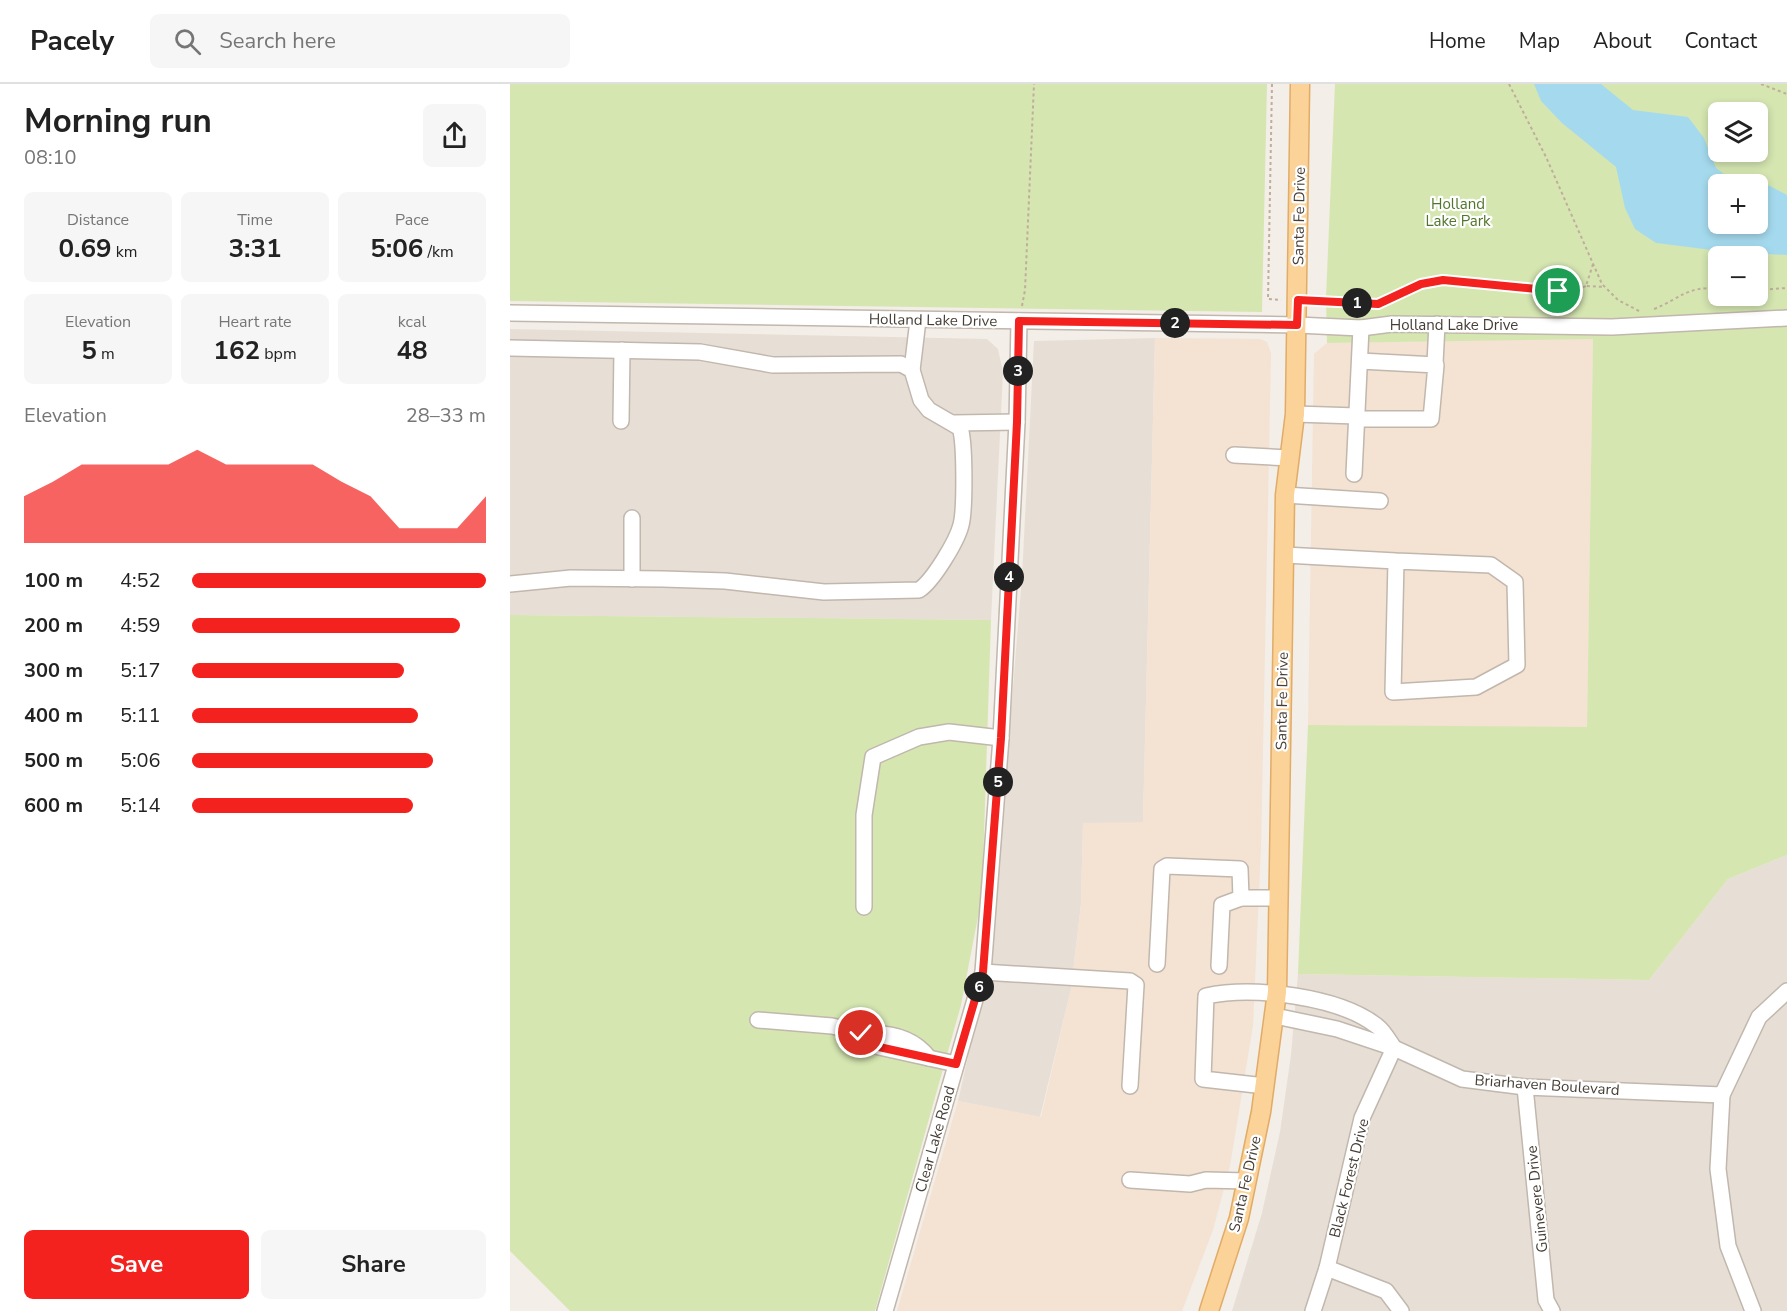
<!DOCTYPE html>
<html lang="en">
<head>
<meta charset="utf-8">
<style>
  :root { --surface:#fff; --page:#f6f6f6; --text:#222; --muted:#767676; --line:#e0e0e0; --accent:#f3221e }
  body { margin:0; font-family:"Nunito Sans",sans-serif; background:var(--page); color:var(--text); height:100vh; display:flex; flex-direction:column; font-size:22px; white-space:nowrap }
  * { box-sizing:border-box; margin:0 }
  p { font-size:20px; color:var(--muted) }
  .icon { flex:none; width:33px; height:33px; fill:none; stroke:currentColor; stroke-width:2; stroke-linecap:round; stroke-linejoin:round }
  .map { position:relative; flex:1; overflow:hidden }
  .panel { display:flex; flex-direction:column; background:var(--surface); width:510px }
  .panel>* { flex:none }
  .tools { position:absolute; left:1198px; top:18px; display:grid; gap:12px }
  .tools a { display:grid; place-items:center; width:60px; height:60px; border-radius:9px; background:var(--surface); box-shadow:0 3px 9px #0003; font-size:30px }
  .pin { position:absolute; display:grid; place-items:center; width:51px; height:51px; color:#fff; margin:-26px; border:3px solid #fff; border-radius:50%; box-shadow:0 2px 6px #0007 }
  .km { position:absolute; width:30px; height:30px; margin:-15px; border-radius:50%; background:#222; color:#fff; font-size:16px; line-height:30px; text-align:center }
  .round { display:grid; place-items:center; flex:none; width:63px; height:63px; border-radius:9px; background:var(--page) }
  .overview { display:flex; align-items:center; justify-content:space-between; height:102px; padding:0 24px }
  h1 { font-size:33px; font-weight:700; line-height:45px }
  .stats { display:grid; grid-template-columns:repeat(3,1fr); gap:9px; height:102px; padding:6px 24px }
  .stats div { display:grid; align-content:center; border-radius:9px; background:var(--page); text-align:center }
  .stats b { font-size:26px; font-weight:700 }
  .stats small { font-size:16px; font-weight:400 }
  .stats p { font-size:16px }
  .chart { height:168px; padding:12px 24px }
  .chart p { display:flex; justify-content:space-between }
  .chart svg { width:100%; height:108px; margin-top:6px; fill:var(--accent); opacity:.7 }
  .primary-button { display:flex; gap:12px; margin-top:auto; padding:12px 24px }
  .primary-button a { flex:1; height:69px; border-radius:9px; background:var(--accent); color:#fff; font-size:24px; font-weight:700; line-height:69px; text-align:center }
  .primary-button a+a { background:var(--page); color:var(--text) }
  ul { padding:0 24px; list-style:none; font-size:20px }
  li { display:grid; grid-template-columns:96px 72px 1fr; align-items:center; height:45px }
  li i { height:15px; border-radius:8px; background:var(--accent) }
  header { display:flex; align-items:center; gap:36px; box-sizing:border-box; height:84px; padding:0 30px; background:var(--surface); border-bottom:2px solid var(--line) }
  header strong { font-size:28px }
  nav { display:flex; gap:33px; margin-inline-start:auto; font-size:21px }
  .search { width:420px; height:54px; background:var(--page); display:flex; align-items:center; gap:15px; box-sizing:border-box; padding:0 21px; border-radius:9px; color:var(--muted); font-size:22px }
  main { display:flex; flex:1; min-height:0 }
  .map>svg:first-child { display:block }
  .residential { fill:#e7dfd5 }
  .commercial { fill:#f4e2d3 }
  .green { fill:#d5e6b1; fill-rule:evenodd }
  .water { fill:#a5daee; fill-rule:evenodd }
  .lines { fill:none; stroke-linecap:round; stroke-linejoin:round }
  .minor-casing { stroke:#c1b7ad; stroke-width:18 }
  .major-casing { stroke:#e0ac68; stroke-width:21 }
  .path { stroke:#bfae9b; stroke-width:2; stroke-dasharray:3 3; stroke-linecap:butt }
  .minor { stroke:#fff; stroke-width:15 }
  .major { stroke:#fbd298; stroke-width:18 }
  .route-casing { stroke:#fff; stroke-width:12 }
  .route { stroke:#f3221e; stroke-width:8 }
  .labels { text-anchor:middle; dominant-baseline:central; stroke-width:4.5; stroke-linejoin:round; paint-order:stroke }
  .park-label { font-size:15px; fill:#51762b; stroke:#fff }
  .street-label { font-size:15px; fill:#463e36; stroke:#fff }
</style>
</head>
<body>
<header>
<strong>Pacely</strong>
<div class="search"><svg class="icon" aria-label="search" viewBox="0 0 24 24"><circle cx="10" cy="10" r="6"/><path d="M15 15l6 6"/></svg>Search here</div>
<nav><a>Home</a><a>Map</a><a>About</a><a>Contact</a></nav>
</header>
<main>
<section class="panel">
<div class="overview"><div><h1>Morning run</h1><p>08:10</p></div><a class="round"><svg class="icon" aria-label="share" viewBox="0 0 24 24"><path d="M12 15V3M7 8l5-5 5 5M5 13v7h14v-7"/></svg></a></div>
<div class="stats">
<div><p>Distance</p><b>0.69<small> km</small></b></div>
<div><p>Time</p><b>3:31</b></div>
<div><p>Pace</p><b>5:06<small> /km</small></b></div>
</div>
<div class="stats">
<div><p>Elevation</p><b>5<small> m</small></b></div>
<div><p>Heart rate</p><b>162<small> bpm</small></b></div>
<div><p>kcal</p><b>48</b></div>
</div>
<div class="chart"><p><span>Elevation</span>28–33 m</p>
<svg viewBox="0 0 160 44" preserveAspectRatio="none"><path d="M0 44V25L10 19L20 12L30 12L40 12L50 12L60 6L70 12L80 12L90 12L100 12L110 19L120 25L130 38L140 38L150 38L160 25V44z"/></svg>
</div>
<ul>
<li><b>100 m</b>4:52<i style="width:100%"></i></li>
<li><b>200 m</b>4:59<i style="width:91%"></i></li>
<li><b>300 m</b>5:17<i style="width:72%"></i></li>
<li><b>400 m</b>5:11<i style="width:77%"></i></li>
<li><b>500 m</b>5:06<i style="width:82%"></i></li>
<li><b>600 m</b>5:14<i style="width:75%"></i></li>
</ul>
<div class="primary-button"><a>Save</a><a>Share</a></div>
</section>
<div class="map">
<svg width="1277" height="1227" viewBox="0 0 1277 1227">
  <rect width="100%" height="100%" fill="#f3eee7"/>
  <!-- residential -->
  <g class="residential">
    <path d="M 0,245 L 477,255 L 488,265 L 493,288 L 481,536 L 0,531 Z"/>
    <path d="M 645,254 L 633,739 L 573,739 L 571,820 L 561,905 L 530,1033 L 448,1017 L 481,871 L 512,493 L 524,257 Z"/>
    <path d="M 1277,771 L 1277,1227 L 722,1227 L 752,1129 L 770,1048 L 781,971 L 788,890 L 1139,896 L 1218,795 Z"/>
  </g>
  <!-- commercial -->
  <g class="commercial">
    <path d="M 645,254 L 750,255 L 757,258 L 761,269 L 751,763 L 743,941 L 720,1082 L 703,1146 L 672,1227 L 387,1227 L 448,1017 L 531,1033 L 561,905 L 571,820 L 573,739 L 633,738 Z"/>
    <path d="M 1083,254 L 1077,644 L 798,641 L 804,270 L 817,259 Z"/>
  </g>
  <!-- green -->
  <g class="green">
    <path d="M 0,0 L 757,0 L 752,228 L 0,217 Z"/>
    <path d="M 825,0 L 1277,0 L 1277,771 L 1218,795 L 1139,896 L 788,890 L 798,641 L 1077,643 L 1083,255 L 817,259 L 816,214 ZM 1209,28 L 1248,28 L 1248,68 L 1209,68 ZM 1209,100 L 1248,100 L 1248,140 L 1209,140 ZM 1209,172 L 1248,172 L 1248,212 L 1209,212 Z"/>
    <path d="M 0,531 L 481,536 L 472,812 L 451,921 L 365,1227 L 60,1227 L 0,1167 Z"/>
  </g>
  <!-- water -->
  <path class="water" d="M 1024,0 L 1091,0 L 1123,26 L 1178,33 L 1194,54 L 1206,84 L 1218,93 L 1260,102 L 1277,111 L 1277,171 L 1218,168 L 1146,159 L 1125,145 L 1115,124 L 1106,83 L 1052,39 L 1031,17 ZM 1209,100 L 1248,100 L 1248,140 L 1209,140 Z"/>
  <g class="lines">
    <defs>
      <g id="minor">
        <path d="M 0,229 L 787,241 L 851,244 L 882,240 L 1102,243 L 1277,234"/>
        <path d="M 0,264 L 190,268 L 263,281 L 391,280 L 402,286 L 411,316 L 419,326 L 450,344 C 455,357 455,426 451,441 C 447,457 423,497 409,506 L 314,508 L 215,497 L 153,495 L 61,494 L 0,500"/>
        <path d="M 925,279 L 927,240"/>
        <path d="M 402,286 L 408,236"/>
        <path d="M 785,330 L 847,332"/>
        <path d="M 846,335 L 921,335 L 926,281 L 850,277"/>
        <path d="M 111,337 L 112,266"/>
        <path d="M 444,339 L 507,338"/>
        <path d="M 724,371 L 779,374"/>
        <path d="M 844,390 L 851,244"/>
        <path d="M 775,411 L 870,417"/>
        <path d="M 775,471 L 886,477 L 883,608 L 966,603 L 1007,581 L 1005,498 L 981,481 L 886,477"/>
        <path d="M 122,495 L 122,434"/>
        <path d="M 354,823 L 354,731 L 363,673 L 409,653 L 439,648 L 491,654"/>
        <path d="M 647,880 L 652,785 L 657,782 L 730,785 L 731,814 L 769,814"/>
        <path d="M 709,882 L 712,821 L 731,814"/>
        <path d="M 473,888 L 620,897 L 626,901 L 620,1002"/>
        <path d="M 765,932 L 827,945 L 884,964 L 952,995 L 1015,1003 L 1212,1011"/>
        <path d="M 248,936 L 322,942 L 351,949 L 369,963 L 446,980"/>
        <path d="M 352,950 C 377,948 403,953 419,974"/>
        <path d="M 755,1002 L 693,995 L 696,912 C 743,902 828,912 867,942 C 874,947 879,957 884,964"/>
        <path d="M 1015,1003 L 1036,1216 L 1042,1227"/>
        <path d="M 620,1096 L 680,1100 L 696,1096 L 737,1097"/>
        <path d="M 817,1184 L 876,1207 L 891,1227"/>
        <path d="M 375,1227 L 473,888 L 491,654 L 507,338 L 509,237"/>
        <path d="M 803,1227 L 817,1184 L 852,1034 L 884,964"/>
        <path d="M 1243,1227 L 1218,1162 L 1208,1085 L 1212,1011 L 1249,933 L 1277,907"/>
      </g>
      <path id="major" d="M 699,1227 L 729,1134 L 751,1028 L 767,908 L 775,411 L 785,330 L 790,0"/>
    </defs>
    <!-- minor casing -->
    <use href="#minor" class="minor-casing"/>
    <!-- major casing -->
    <use href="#major" class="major-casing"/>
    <!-- path -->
    <g class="path">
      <path d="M 762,0 L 758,215 L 771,216"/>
      <path d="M 999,0 L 1036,73 L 1092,200 L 1108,216 L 1129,227"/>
      <path d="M 1251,0 L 1277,10"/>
      <path d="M 1083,180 L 1076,202 L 1095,203"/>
      <path d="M 1248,206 L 1277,204"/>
      <path d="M 803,217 L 868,220 L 911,200 L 933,196 L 1048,207 L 1066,206 L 1076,202"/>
      <path d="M 512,222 L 515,206 L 524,0"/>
      <path d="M 1144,225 C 1173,213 1175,203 1209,204"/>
    </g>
    <!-- minor -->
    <use href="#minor" class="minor"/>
    <!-- major -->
    <use href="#major" class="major"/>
  </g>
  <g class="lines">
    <defs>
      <path id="route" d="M 351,949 L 369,963 L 446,980 L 473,888 L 491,654 L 507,338 L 509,237 L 787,241 L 788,216 L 868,220 L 911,200 L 933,196 L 1048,207"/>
    </defs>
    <!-- route casing -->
    <use href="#route" class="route-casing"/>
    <!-- route -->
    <use href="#route" class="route"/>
  </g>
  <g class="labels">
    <!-- park labels -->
    <g class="park-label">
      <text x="948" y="120">Holland<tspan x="948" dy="17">Lake Park</tspan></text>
    </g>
    <!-- street labels -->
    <g class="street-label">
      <text transform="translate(789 132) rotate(-89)">Santa Fe Drive</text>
      <text transform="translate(423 236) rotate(1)">Holland Lake Drive</text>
      <text x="944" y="241">Holland Lake Drive</text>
      <text transform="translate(772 617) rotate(-89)">Santa Fe Drive</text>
      <text transform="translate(1037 1001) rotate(4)">Briarhaven Boulevard</text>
      <text transform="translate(425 1055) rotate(-74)">Clear Lake Road</text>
      <text transform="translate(839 1094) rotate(-76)">Black Forest Drive</text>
      <text transform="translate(735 1100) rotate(-77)">Santa Fe Drive</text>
      <text transform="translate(1027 1115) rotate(-96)">Guinevere Drive</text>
    </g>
  </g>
</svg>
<div class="tools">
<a><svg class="icon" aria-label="layers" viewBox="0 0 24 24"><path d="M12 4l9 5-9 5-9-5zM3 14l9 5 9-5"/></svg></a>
<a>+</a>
<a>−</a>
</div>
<div class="pin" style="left:1048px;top:207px;background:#1e9e55"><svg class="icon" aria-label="arrive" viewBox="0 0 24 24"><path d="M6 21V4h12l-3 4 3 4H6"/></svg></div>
<div class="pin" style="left:351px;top:949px;background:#d93025"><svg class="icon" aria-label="check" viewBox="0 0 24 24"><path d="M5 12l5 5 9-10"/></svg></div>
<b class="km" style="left:847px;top:219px">1</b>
<b class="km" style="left:665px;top:239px">2</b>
<b class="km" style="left:508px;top:287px">3</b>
<b class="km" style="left:499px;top:493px">4</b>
<b class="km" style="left:488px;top:698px">5</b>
<b class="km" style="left:469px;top:903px">6</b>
</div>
</main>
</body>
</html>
